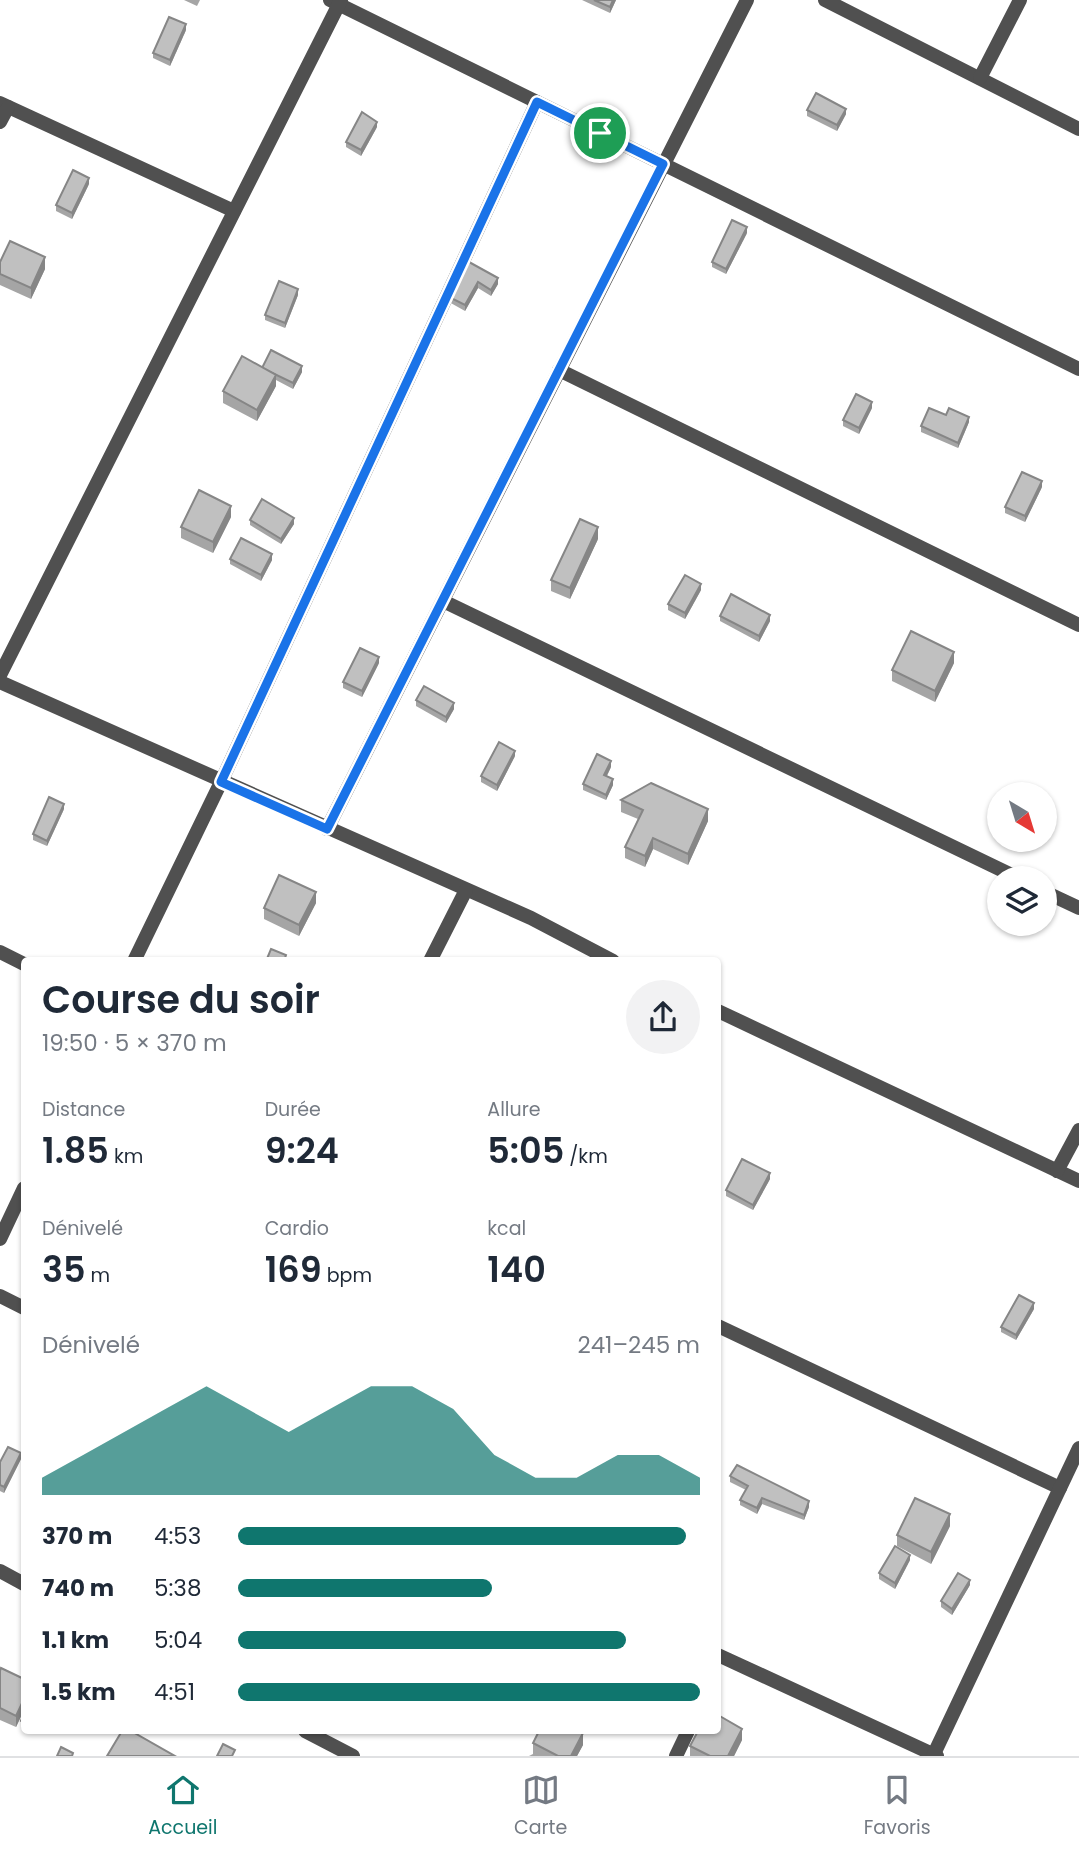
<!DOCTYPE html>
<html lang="fr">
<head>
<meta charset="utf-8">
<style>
  :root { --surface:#fff; --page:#f2f2f3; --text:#1f2937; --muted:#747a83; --line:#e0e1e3; --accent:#0f766e }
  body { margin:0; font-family:Poppins,sans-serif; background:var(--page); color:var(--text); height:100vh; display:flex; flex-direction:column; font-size:26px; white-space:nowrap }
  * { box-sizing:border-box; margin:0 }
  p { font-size:23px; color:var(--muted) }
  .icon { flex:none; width:38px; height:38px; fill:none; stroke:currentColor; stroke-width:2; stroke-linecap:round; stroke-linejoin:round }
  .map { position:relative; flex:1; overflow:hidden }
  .drawer { position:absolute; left:21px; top:957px; width:700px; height:777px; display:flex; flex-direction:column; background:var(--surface); border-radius:7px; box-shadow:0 2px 5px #0004 }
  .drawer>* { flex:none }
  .needle { width:46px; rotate:142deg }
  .controls { position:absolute; left:987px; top:782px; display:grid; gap:14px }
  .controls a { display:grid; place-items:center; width:70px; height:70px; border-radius:50%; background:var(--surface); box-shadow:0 2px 5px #0004; font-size:35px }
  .pin { position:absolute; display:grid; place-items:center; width:60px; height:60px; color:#fff; margin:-30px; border:4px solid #fff; border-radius:50%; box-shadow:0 2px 7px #0007 }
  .round { display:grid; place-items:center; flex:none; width:74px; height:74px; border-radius:37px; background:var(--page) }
  .head { display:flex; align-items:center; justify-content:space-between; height:119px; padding:0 21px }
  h1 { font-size:38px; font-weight:600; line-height:52px }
  .stats { display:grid; grid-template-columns:repeat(3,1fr); gap:10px; height:119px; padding:7px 21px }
  .stats div { display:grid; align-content:center }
  .stats b { font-size:35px; font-weight:600 }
  .stats small { font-size:19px; font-weight:400 }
  .stats p { font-size:19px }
  .chart { height:196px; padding:14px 21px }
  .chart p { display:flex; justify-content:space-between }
  .chart svg { width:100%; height:126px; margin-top:7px; fill:var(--accent); opacity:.7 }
  ul { padding:0 21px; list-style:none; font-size:23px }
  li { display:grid; grid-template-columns:112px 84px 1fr; align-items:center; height:52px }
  li i { height:18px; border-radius:9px; background:var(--accent) }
  .tabs { display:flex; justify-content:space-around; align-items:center; height:98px; border-top:2px solid var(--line); background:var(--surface); font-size:19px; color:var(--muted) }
  .tabs a { display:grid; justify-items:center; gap:4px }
  .tabs .on { color:var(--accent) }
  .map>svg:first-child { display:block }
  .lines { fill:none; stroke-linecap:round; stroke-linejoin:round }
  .street { stroke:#505050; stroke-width:14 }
  .wall { fill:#a5a5a5 }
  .shaded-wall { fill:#868686 }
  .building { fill:#c0c0c0; stroke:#868686; stroke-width:2 }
  .route-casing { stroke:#fff; stroke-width:14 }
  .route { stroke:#1a73e8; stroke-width:9 }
</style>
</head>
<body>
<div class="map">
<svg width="1079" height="1756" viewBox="0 0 1079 1756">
  <rect width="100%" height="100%" fill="#fff"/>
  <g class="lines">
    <!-- street -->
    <g class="street">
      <path d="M 330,0 L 1079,369"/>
      <path d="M 825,0 L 1079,129"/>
      <path d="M 980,78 L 1020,0"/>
      <path d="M 0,103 L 234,211"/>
      <path d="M 0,122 L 8,107"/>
      <path d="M 559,370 L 1079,625"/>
      <path d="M 443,601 L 1018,878"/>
      <path d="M 0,675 L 341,0"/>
      <path d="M 0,682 L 531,918 L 613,961"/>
      <path d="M 327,829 L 747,0"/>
      <path d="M 1045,892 L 1079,908"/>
      <path d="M 0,952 L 24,964"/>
      <path d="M 134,961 L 221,782 L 537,102"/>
      <path d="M 430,961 L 466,890"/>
      <path d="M 718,1011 L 1079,1181"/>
      <path d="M 1057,1171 L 1079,1130"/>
      <path d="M 0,1239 L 24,1188"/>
      <path d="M 0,1296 L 24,1308"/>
      <path d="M 718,1326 L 1060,1488"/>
      <path d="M 0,1571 L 24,1584"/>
      <path d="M 718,1655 L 937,1756"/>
      <path d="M 305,1731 L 353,1756"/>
      <path d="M 676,1756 L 688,1731"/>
      <path d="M 933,1756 L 1079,1448"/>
    </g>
  </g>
  <!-- wall -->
  <g class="wall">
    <path d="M 184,0 L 200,0 L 197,6 Z"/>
    <path d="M 582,0 L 616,0 L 610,13 Z"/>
    <path d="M 186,30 L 170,66 L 153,58 L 153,53 Z"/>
    <path d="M 807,110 L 846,114 L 837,131 L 807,116 Z"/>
    <path d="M 377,127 L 361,156 L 346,147 L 346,142 Z"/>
    <path d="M 89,184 L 72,219 L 56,211 L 56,205 Z"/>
    <path d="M 747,233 L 726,274 L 712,267 L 712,262 Z"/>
    <path d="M 0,262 L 45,269 L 31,299 L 0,285 Z"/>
    <path d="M 469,262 L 498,284 L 491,296 L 478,288 L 465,311 L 449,302 L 449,297 Z"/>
    <path d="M 298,295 L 285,328 L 265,320 L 265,315 Z"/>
    <path d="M 262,368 L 302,372 L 293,389 L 276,380 L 276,386 L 257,421 L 223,403 L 223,391 Z"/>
    <path d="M 872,408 L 859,434 L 843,426 L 843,420 Z"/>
    <path d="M 946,415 L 969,422 L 958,448 L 921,432 L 921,426 Z"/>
    <path d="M 1042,487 L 1025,522 L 1005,513 L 1005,507 Z"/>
    <path d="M 231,517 L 213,553 L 181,538 L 181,527 Z"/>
    <path d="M 250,520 L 294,524 L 281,544 L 250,525 Z"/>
    <path d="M 598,539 L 570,599 L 551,591 L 551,580 Z"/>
    <path d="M 230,559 L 272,560 L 261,581 L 230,564 Z"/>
    <path d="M 701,590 L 685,619 L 668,610 L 668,604 Z"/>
    <path d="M 720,616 L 770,621 L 759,642 L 720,621 Z"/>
    <path d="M 379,663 L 362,697 L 343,688 L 343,682 Z"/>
    <path d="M 954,663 L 935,702 L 892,681 L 892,670 Z"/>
    <path d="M 416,700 L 454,709 L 446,723 L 416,706 Z"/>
    <path d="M 515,756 L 497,791 L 481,782 L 481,776 Z"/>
    <path d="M 611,767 L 607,776 L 613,785 L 606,800 L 583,790 L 583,784 Z"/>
    <path d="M 621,800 L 708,821 L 688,865 L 653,849 L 645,867 L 625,858 L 625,847 L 638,819 L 621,812 Z"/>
    <path d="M 64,809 L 47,846 L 33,840 L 33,834 Z"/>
    <path d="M 316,903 L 299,936 L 264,919 L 264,908 Z"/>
    <path d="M 770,1179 L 753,1210 L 726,1196 L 726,1190 Z"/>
    <path d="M 1034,1309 L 1016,1340 L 1001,1332 L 1001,1327 Z"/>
    <path d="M 21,1459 L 4,1493 L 0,1491 L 0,1462 Z"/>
    <path d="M 730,1476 L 809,1507 L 804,1520 L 762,1504 L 757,1514 L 740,1505 L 740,1500 L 746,1490 L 730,1482 Z"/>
    <path d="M 950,1526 L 931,1564 L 897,1546 L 897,1535 Z"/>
    <path d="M 910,1560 L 895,1589 L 879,1579 L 879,1573 Z"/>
    <path d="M 970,1585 L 952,1615 L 941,1607 L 941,1601 Z"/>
    <path d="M 0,1671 L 24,1679 L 24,1710 L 16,1727 L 0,1720 Z"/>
    <path d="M 24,1714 L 24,1729 L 21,1727 L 21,1721 Z"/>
    <path d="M 742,1740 L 734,1756 L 690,1756 L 690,1746 Z"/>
    <path d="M 533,1743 L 583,1745 L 577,1756 L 529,1756 L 533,1754 Z"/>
  </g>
  <!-- shaded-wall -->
  <g class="shaded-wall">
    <path d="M 613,0 L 616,0 L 610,13 L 610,7 Z"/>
    <path d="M 186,24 L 186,30 L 170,66 L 170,60 Z"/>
    <path d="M 846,109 L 846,114 L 837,131 L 837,125 Z"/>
    <path d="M 377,122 L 377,127 L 361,156 L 361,150 Z"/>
    <path d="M 89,178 L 89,184 L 72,219 L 72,213 Z"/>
    <path d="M 747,227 L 747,233 L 726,274 L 726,269 Z"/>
    <path d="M 45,257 L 45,269 L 31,299 L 31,288 Z"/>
    <path d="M 498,278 L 498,284 L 491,296 L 491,290 Z"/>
    <path d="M 478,282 L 478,288 L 465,311 L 465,305 Z"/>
    <path d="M 298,289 L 298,295 L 285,328 L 285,323 Z"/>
    <path d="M 302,366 L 302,372 L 293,389 L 293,383 Z"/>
    <path d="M 276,375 L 276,386 L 257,421 L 257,410 Z"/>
    <path d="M 872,402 L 872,408 L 859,434 L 859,428 Z"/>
    <path d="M 969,417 L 969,422 L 958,448 L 958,443 Z"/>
    <path d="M 1042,481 L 1042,487 L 1025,522 L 1025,516 Z"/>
    <path d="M 231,506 L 231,517 L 213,553 L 213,542 Z"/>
    <path d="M 294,518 L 294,524 L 281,544 L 281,539 Z"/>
    <path d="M 598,527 L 598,539 L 570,599 L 570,588 Z"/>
    <path d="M 272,554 L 272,560 L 261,581 L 261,575 Z"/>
    <path d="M 701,584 L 701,590 L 685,619 L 685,613 Z"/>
    <path d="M 770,615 L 770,621 L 759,642 L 759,636 Z"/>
    <path d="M 954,652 L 954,663 L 935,702 L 935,691 Z"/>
    <path d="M 379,657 L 379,663 L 362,697 L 362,691 Z"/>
    <path d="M 454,703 L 454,709 L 446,723 L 446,717 Z"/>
    <path d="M 515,751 L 515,756 L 497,791 L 497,785 Z"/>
    <path d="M 611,761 L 611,767 L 604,781 L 604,775 Z"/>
    <path d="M 613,779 L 613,785 L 606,800 L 606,795 Z"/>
    <path d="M 64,804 L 64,809 L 47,846 L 47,841 Z"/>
    <path d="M 708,809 L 708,821 L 688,865 L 688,854 Z"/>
    <path d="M 653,838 L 653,849 L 645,867 L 645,856 Z"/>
    <path d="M 316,892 L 316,903 L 299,936 L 299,925 Z"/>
    <path d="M 770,1173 L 770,1179 L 753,1210 L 753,1205 Z"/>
    <path d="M 1034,1303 L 1034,1309 L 1016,1340 L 1016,1335 Z"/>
    <path d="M 21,1453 L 21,1459 L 4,1493 L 4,1487 Z"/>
    <path d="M 762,1498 L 762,1504 L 757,1514 L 757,1508 Z"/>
    <path d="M 809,1501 L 809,1507 L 804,1520 L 804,1515 Z"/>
    <path d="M 950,1514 L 950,1526 L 931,1564 L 931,1552 Z"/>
    <path d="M 910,1555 L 910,1560 L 895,1589 L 895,1583 Z"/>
    <path d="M 970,1580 L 970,1585 L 952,1615 L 952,1609 Z"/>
    <path d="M 24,1699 L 24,1710 L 16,1727 L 16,1716 Z"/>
    <path d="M 742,1729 L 742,1740 L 734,1756 L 728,1756 Z"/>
    <path d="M 583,1733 L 583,1745 L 577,1756 L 571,1756 Z"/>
  </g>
  <!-- building -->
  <g class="building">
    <path d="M 594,0 L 613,0 L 610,7 Z"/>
    <path d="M 169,17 L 186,24 L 170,60 L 153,53 Z"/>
    <path d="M 816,93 L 846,109 L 837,125 L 807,110 Z"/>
    <path d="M 362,112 L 377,122 L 361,150 L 346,142 Z"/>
    <path d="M 73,170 L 89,178 L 72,213 L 56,205 Z"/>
    <path d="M 732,220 L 747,227 L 726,269 L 712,262 Z"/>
    <path d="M 10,241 L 45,257 L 31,288 L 0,274 L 0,262 Z"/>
    <path d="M 469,262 L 498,278 L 491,290 L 478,282 L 465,305 L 449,297 Z"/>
    <path d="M 279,281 L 298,289 L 285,323 L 265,315 Z"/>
    <path d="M 271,350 L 302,366 L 293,383 L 262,368 Z"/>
    <path d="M 242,356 L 276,375 L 257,410 L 223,391 Z"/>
    <path d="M 856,394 L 872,402 L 859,428 L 843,420 Z"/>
    <path d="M 929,408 L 946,415 L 949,408 L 969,417 L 958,443 L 921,426 Z"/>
    <path d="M 1022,472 L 1042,481 L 1025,516 L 1005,507 Z"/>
    <path d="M 199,490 L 231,506 L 213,542 L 181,527 Z"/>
    <path d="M 262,499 L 294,518 L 281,539 L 250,520 Z"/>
    <path d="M 580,519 L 598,527 L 570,588 L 551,580 Z"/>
    <path d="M 241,538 L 272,554 L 261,575 L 230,559 Z"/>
    <path d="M 685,575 L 701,584 L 685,613 L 668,604 Z"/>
    <path d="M 731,594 L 770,615 L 759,636 L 720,616 Z"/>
    <path d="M 911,631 L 954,652 L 935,691 L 892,670 Z"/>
    <path d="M 360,648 L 379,657 L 362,691 L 343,682 Z"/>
    <path d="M 424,686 L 454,703 L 446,717 L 416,700 Z"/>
    <path d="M 499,742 L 515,751 L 497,785 L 481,776 Z"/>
    <path d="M 597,754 L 611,761 L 604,775 L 613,779 L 606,795 L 583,784 Z"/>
    <path d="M 651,783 L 708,809 L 688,854 L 653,838 L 645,856 L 625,847 L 643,810 L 621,800 Z"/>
    <path d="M 49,797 L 64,804 L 47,841 L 33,834 Z"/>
    <path d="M 279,875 L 316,892 L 299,925 L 264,908 Z"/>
    <path d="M 271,949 L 286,955 L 284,961 L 266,961 Z"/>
    <path d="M 742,1159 L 770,1173 L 753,1205 L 726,1190 Z"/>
    <path d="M 1019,1295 L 1034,1303 L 1016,1335 L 1001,1327 Z"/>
    <path d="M 8,1447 L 21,1453 L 4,1487 L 0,1485 L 0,1462 Z"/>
    <path d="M 737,1465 L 809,1501 L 804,1515 L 762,1498 L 757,1508 L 740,1500 L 748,1486 L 730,1476 Z"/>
    <path d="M 915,1498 L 950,1514 L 931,1552 L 897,1535 Z"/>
    <path d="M 895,1546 L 910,1555 L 895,1583 L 879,1573 Z"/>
    <path d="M 958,1573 L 970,1580 L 952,1609 L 941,1601 Z"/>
    <path d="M 1,1668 L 24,1679 L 24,1699 L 16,1716 L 0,1708 L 0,1671 Z"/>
    <path d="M 24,1714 L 24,1723 L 21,1721 Z"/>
    <path d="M 718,1715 L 742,1729 L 728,1756 L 710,1756 L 690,1746 L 698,1731 L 718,1731 Z"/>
    <path d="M 122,1731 L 131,1731 L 175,1756 L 107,1756 Z"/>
    <path d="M 539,1731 L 578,1731 L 583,1733 L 571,1756 L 558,1756 L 533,1743 Z"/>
    <path d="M 223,1744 L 235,1750 L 232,1756 L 217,1756 Z"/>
    <path d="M 61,1747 L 73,1753 L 72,1756 L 57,1756 Z"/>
  </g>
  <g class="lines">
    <defs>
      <path id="route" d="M 537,102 L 663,164 L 327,829 L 221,782 Z"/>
    </defs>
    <!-- route casing -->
    <use href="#route" class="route-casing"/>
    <!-- route -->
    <use href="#route" class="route"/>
  </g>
</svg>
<div class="controls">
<a><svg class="needle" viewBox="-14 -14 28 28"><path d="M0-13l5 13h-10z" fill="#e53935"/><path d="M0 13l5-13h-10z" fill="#747a83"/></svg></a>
<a><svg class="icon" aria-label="layers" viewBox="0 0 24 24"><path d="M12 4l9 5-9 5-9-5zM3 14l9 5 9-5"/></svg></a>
</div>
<div class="pin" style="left:600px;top:133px;background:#1e9e55"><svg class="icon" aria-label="arrive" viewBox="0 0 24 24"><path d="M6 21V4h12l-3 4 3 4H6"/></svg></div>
<section class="drawer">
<div class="head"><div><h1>Course du soir</h1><p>19:50 · 5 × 370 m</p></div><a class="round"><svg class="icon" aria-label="share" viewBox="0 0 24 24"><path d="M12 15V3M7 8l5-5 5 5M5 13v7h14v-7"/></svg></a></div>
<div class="stats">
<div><p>Distance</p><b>1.85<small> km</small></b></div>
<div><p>Durée</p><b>9:24</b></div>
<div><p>Allure</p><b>5:05<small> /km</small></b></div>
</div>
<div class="stats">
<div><p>Dénivelé</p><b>35<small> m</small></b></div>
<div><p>Cardio</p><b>169<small> bpm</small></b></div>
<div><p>kcal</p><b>140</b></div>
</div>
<div class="chart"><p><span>Dénivelé</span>241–245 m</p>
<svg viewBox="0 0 160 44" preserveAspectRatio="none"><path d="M0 44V38L10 30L20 22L30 14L40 6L50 14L60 22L70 14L80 6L90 6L100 14L110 30L120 38L130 38L140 30L150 30L160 38V44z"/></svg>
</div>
<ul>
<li><b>370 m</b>4:53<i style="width:97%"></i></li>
<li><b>740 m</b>5:38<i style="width:55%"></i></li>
<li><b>1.1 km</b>5:04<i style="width:84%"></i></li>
<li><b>1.5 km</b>4:51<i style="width:100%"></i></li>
</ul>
</section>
</div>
<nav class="tabs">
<a class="on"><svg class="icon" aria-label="home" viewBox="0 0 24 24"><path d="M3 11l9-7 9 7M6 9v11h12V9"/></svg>Accueil</a>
<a><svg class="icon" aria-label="map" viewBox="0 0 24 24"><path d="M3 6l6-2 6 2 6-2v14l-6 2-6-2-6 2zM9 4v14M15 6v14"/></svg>Carte</a>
<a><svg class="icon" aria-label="saved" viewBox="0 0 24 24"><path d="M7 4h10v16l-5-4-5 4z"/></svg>Favoris</a>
</nav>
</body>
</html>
